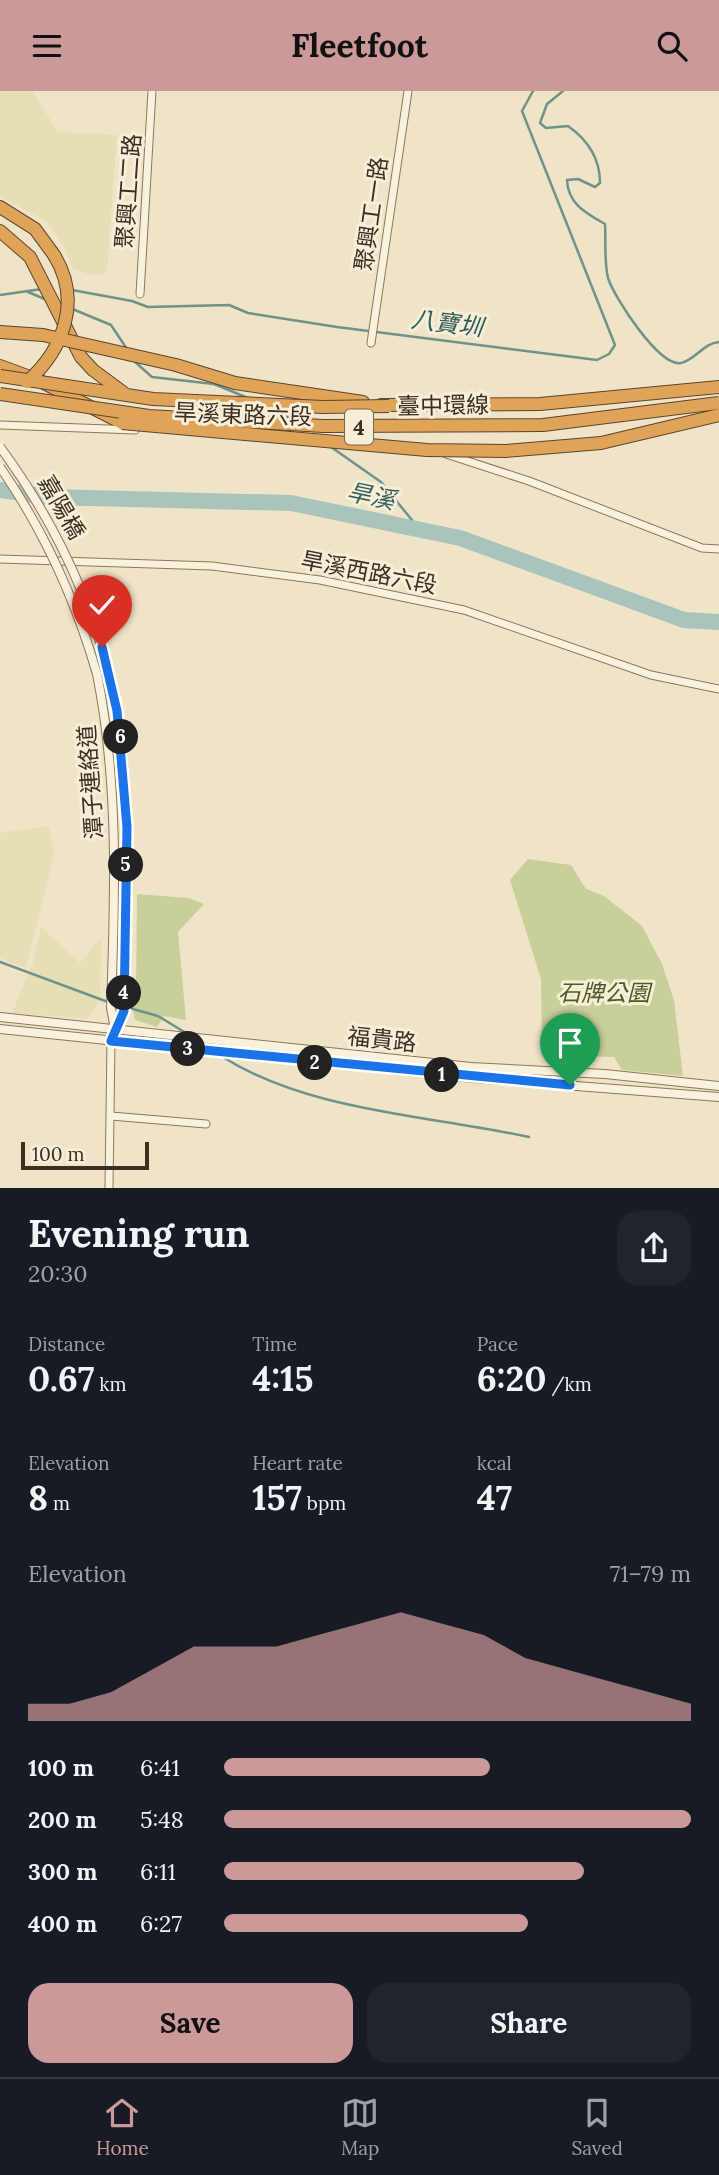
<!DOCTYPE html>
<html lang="en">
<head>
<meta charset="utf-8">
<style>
  :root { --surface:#171b24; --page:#20242c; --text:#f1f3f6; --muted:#9ea1a6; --line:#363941; --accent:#cc999b }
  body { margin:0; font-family:Lora,"Noto Sans TC",serif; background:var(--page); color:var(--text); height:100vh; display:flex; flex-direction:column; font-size:26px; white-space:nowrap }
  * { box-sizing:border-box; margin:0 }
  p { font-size:23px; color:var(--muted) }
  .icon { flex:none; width:38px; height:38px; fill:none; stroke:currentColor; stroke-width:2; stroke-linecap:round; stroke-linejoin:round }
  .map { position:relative; height:1097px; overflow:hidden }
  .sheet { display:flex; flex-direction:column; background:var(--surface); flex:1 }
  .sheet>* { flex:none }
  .scale { position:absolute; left:21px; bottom:18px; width:128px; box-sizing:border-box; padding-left:7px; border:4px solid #3d2e20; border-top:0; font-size:19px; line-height:24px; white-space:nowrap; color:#3d2e20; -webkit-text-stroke:5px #f7eed8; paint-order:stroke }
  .pin { position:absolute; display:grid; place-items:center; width:60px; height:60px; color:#fff; margin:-72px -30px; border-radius:50% 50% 50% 0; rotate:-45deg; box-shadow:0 0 7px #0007 }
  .pin .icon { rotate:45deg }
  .km { position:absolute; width:35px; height:35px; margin:-18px; border-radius:50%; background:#222; color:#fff; font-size:19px; line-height:35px; text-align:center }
  .round { display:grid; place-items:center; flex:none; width:74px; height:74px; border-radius:21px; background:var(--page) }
  .overview { display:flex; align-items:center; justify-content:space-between; height:119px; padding:0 28px }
  h1 { font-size:38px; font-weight:700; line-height:52px }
  .stats { display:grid; grid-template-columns:repeat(3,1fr); gap:10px; height:119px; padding:7px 28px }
  .stats div { display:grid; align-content:center }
  .stats b { font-size:35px; font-weight:700 }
  .stats small { font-size:19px; font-weight:400 }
  .stats p { font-size:19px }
  .chart { height:196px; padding:14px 28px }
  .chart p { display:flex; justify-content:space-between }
  .chart svg { width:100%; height:126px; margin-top:7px; fill:var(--accent); opacity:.7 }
  .primary-button { display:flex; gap:14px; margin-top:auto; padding:14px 28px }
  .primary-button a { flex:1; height:80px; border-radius:21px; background:var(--accent); color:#111; font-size:28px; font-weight:700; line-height:80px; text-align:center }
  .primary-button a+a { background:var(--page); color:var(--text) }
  ul { padding:0 28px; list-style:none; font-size:23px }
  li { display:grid; grid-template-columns:112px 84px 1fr; align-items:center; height:52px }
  li i { height:18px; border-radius:9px; background:var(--accent) }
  header { display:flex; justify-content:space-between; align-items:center; height:91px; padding:0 28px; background:var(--accent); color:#111; font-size:32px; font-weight:700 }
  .menu { display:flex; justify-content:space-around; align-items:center; height:98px; border-top:2px solid var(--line); background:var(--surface); font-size:19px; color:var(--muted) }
  .menu a { display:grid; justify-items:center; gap:4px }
  .menu .selected { color:var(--accent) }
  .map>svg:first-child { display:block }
  .farmland { fill:#e6deb5 }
  .green { fill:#c9cf9b }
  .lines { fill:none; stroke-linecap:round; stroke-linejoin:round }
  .stream { stroke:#6f938a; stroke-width:2.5 }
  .river { stroke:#a9c4bc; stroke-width:16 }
  .minor-casing { stroke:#8d765c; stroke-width:9 }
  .tertiary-casing { stroke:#8d765c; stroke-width:10 }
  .motorway-casing { stroke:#5b4430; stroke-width:14 }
  .minor { stroke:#faf1dc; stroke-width:7 }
  .tertiary { stroke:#faf1dc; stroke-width:8 }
  .motorway { stroke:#e0a458; stroke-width:12 }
  .tertiary-bridge-casing { stroke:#8d765c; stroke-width:10; stroke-linecap:butt }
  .motorway-bridge-casing { stroke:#5b4430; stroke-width:14; stroke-linecap:butt }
  .tertiary-bridge { stroke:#faf1dc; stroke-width:8 }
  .motorway-bridge { stroke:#e0a458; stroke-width:12 }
  .route-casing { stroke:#fff; stroke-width:14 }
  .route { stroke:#1a73e8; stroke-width:9 }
  .labels { text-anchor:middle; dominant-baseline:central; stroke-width:6; stroke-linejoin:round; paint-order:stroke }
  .shield { fill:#f7eed8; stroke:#756857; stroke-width:2 }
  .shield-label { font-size:21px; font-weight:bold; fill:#3d2e20 }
  .street-label { font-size:23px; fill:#3d2e20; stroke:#f7eed8 }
  .park-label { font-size:23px; font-style:italic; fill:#4d5a26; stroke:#f7eed8 }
  .water-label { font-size:24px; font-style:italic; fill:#2f5d5a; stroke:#f7eed8 }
</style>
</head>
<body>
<header><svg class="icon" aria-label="menu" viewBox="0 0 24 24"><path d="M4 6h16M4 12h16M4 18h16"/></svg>Fleetfoot<svg class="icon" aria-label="search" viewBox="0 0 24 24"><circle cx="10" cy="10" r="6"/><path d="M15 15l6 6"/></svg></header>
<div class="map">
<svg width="719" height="1097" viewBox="0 0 719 1097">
  <rect width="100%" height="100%" fill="#f0e4c8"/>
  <!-- farmland -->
  <g class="farmland">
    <path d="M 0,0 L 32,0 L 58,41 L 117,44 L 107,179 L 103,184 L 91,184 L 73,178 L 64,155 L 46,130 L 0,106 Z"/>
    <path d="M 49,735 L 54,763 L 26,877 L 0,867 L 0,742 Z"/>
    <path d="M 41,836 L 80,872 L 101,847 L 100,909 L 88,928 L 12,922 L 33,872 Z"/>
  </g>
  <!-- green -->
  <g class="green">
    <path d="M 528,768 L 571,774 L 586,798 L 604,805 L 642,835 L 662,873 L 674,909 L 683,985 L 622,979 L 614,966 L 542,964 L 541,888 L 510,789 Z"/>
    <path d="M 137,803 L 189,807 L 204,813 L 178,841 L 186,929 L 164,925 L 157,936 L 135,929 L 132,914 L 136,900 Z"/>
  </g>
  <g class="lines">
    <!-- stream -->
    <g class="stream">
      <path d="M 563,0 L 547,13 L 540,32 L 546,37 L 568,35 C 588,49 600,68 600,92 L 595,96 L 578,88 L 567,89 C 568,113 586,122 605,133 C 606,150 604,171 608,187 C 614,206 659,276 681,272 C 695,269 704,252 719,251"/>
      <path d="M 72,199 L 132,210 L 148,216 L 229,214 L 248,222 L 337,236 L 597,269 L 609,263 L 615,254 L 522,20 L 533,0"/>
      <path d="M 28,201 L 47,209"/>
      <path d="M 0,204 L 42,198"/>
      <path d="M 70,217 L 111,234 L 127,258"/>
      <path d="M 134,270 L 152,286 L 214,293 L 248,307"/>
      <path d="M 276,319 L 292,328"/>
      <path d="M 331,356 L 381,391 L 420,439"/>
      <path d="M 0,871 L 108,911"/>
      <path d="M 115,913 L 158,925 L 186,942"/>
      <path d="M 197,950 L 209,957"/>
      <path d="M 221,965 C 310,1021 428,1024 529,1046"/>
    </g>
    <!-- river -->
    <path class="river" d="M 0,399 L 48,406 L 291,412 L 460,447 L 684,529 L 719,531"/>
    <defs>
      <g id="minor">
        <path d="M 140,203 L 152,0"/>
        <path d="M 371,252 L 408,0"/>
        <path d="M 0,334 L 135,339"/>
        <path d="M 280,340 L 310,343"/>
        <path d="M 446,363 L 529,390 L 702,457 L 719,458"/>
        <path d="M 0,468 L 212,475 L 320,489 L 464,519 L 651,584 L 719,598"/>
        <path d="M 111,1025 L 206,1033"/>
        <path d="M 109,1097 L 111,949 L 115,938"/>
      </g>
      <g id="tertiary">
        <path d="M 109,580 C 135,691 126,807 124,920 L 115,938"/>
        <path d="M 97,583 C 119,693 115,805 111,917 L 115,938"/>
        <path d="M 0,926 L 471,976 L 605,983 L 719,995"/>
        <path d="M 0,938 L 473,987 L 719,1006"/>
      </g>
      <g id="motorway">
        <path d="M 0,116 L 35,138 L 54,164"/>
        <path d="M 0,140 L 30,166 L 81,266"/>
        <path d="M 0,241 L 43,244"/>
        <path d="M 176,274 L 235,292 L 363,311"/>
        <path d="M 0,275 L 38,289 L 122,332"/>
        <path d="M 381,314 L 540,313 L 719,296"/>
      </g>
    </defs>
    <!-- minor casing -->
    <use href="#minor" class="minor-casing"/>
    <!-- tertiary casing -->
    <use href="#tertiary" class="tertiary-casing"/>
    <!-- motorway casing -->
    <use href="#motorway" class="motorway-casing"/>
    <!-- minor -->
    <use href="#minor" class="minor"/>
    <!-- tertiary -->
    <use href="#tertiary" class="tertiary"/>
    <!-- motorway -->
    <use href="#motorway" class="motorway"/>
    <defs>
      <g id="tertiary-bridge">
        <path d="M 0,356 C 51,425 86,497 109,580"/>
        <path d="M 0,376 C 45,441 75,507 97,583"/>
      </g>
      <g id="motorway-bridge">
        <path d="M 43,244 L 176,274"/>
        <path d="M 81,266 L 93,279 L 124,302"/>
        <path d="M 0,285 L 153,308 L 323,316 L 389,315"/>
        <path d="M 27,291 C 64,258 82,209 54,164"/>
        <path d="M 0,303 L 149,325 L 323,335 L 543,334 L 719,312"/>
        <path d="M 122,332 L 427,359 L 506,360 L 601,352 L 719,324"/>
      </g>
    </defs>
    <!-- tertiary-bridge casing -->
    <use href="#tertiary-bridge" class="tertiary-bridge-casing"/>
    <!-- motorway-bridge casing -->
    <use href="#motorway-bridge" class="motorway-bridge-casing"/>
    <!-- tertiary-bridge -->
    <use href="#tertiary-bridge" class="tertiary-bridge"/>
    <!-- motorway-bridge -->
    <use href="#motorway-bridge" class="motorway-bridge"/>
  </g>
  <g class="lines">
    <defs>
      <path id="route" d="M 102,556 L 117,620 L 127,736 L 124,920 L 111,950 L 570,994"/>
    </defs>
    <!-- route casing -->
    <use href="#route" class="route-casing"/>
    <!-- route -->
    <use href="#route" class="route"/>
  </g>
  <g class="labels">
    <!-- shield labels -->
    <rect class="shield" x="345" y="318.5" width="28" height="35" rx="5"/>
    <g class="shield-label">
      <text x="359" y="336">4</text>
    </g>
    <!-- street labels -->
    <g class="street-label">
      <text transform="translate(128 100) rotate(-86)">聚興工二路</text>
      <text transform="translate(371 123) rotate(-82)">聚興工一路</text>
      <text transform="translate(443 314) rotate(-1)">臺中環線</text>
      <text transform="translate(243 323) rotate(2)">旱溪東路六段</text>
      <text transform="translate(62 416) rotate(60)">嘉陽橋</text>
      <text transform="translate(369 481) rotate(11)">旱溪西路六段</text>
      <text transform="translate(90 691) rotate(-94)">潭子連絡道</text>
      <text transform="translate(382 948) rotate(6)">福貴路</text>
    </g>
    <!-- park labels -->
    <g class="park-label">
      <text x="604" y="901">石牌公園</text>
    </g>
    <!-- water labels -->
    <g class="water-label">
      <text transform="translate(447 232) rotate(7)">八寶圳</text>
      <text transform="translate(371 405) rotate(12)">旱溪</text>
    </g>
  </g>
</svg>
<div class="scale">100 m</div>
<div class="pin" style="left:570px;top:994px;background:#1e9e55"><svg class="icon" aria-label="arrive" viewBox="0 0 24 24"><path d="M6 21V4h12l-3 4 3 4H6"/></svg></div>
<div class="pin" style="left:102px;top:556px;background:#d93025"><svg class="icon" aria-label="check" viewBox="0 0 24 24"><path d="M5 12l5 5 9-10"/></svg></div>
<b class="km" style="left:442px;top:984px">1</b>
<b class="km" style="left:315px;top:972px">2</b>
<b class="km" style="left:188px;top:958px">3</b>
<b class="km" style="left:124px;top:902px">4</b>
<b class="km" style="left:126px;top:774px">5</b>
<b class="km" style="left:121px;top:646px">6</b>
</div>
<section class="sheet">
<div class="overview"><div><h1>Evening run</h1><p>20:30</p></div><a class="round"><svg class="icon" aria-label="share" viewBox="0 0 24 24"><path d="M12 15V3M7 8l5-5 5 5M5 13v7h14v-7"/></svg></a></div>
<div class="stats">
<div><p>Distance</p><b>0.67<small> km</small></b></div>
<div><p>Time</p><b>4:15</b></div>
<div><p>Pace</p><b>6:20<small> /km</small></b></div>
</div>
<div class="stats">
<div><p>Elevation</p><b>8<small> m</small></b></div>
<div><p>Heart rate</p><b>157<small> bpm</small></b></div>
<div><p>kcal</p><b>47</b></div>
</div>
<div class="chart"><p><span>Elevation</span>71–79 m</p>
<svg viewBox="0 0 160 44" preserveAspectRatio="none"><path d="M0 44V38L10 38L20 34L30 26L40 18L50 18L60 18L70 14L80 10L90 6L100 10L110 14L120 22L130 26L140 30L150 34L160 38V44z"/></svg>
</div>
<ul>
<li><b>100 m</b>6:41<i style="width:57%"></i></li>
<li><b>200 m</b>5:48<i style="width:100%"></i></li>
<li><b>300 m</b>6:11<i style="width:77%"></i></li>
<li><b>400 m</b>6:27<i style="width:65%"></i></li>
</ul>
<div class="primary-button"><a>Save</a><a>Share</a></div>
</section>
<nav class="menu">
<a class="selected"><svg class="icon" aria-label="home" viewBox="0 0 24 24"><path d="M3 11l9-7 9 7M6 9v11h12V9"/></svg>Home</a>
<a><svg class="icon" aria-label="map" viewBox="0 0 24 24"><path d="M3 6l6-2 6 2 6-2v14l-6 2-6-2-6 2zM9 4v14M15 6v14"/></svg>Map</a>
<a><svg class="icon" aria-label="saved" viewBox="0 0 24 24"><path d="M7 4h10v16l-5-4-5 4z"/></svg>Saved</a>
</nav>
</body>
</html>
